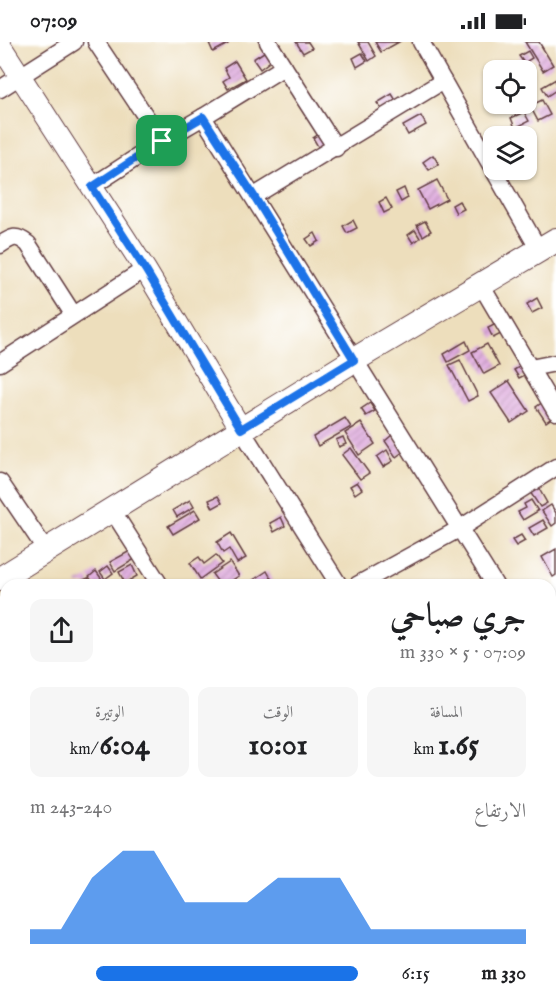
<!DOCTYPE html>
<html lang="ar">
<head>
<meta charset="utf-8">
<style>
  :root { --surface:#fff; --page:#f6f6f6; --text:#202124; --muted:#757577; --accent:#1a73e8 }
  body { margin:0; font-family:"IM FELL English",Amiri,serif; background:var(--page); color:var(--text); direction:rtl; height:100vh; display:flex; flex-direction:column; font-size:22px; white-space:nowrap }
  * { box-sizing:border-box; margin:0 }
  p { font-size:20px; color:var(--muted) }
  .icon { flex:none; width:33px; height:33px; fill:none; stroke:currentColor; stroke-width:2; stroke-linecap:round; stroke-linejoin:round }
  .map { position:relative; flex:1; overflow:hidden; direction:ltr }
  .panel { position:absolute; left:0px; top:537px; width:556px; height:429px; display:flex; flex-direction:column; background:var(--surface); border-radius:18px 18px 0 0; box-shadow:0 2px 4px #0004; direction:rtl }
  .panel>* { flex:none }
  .buttons { position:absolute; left:483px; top:18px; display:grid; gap:12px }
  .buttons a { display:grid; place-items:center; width:54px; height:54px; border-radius:12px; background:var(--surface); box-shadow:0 2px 4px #0004; font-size:30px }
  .pin { position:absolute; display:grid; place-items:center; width:51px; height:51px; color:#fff; margin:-26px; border-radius:12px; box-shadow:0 3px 9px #0006 }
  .round { display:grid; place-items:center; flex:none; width:63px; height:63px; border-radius:12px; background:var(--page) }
  .overview { display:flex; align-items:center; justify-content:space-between; height:102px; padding:0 30px }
  h1 { font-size:33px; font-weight:700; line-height:45px }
  .figures { display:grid; grid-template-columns:repeat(3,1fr); gap:9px; height:102px; padding:6px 30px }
  .figures div { display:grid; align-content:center; border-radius:12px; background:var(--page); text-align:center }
  .figures b { font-size:30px; font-weight:700 }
  .figures small { font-size:16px; font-weight:400 }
  .figures p { font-size:16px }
  .chart { height:168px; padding:12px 30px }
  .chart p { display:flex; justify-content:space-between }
  .chart svg { width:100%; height:108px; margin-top:6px; fill:var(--accent); opacity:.7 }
  ul { padding:0 30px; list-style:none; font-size:20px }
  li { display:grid; grid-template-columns:96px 72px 1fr; align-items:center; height:45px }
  li i { height:15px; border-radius:8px; background:var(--accent) }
  .status { display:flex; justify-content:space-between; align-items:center; height:42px; padding:0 30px; background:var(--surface); direction:ltr }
  .status svg { height:16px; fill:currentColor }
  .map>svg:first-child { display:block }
  .building { fill:url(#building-hatch) }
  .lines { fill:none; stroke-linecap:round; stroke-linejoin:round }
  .minor-casing { stroke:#623c41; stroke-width:19 }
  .tertiary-casing { stroke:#623c41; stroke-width:23 }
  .secondary-casing { stroke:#623c41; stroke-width:26 }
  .minor { stroke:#fff; stroke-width:16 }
  .tertiary { stroke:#fff; stroke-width:21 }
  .secondary { stroke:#fff; stroke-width:24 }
  .route-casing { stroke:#fff; stroke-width:12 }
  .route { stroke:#1a73e8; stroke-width:8 }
</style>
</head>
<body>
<div class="status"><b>07:09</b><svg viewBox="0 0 49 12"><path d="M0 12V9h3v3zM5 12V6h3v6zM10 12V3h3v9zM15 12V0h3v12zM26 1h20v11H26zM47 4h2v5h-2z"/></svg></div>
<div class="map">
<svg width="556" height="966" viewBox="0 0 556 966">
  <defs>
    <pattern id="building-hatch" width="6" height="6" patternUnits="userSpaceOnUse" patternTransform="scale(1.5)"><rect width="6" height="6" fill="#dfabde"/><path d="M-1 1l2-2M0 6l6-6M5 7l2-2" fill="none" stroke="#b78bb4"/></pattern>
  </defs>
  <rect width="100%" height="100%" fill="#fff"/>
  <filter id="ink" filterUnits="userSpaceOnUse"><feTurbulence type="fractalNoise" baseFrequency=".0167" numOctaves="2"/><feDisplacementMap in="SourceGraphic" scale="12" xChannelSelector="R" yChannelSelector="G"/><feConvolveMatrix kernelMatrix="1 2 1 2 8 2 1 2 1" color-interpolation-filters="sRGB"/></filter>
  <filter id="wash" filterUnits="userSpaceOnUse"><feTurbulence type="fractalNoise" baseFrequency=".008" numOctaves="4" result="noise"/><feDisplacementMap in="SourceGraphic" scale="24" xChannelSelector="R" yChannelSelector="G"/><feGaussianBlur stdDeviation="1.35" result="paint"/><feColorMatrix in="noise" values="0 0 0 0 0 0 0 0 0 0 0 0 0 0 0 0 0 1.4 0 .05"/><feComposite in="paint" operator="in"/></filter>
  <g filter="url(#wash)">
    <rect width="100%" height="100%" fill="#eddebc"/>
    <g id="blocks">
      <!-- building -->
      <g class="building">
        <path d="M 227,0 L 228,2 L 213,10 L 209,1 Z"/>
        <path d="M 296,0 L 308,0 L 312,6 L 303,11 Z"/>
        <path d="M 358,0 L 368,0 L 376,14 L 369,19 Z"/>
        <path d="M 375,0 L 399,0 L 381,10 Z"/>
        <path d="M 525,0 L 539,0 L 553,23 L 543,29 Z"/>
        <path d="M 267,8 L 273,17 L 260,27 L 253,17 Z"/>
        <path d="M 528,9 L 532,16 L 524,21 L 519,14 Z"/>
        <path d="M 362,11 L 367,19 L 357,25 L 353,16 Z"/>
        <path d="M 235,19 L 246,37 L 228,47 L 223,39 L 229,35 L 224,26 Z"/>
        <path d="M 556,37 L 556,48 L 547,54 L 542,45 Z"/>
        <path d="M 392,52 L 397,60 L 383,69 L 377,61 Z"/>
        <path d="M 542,58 L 550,73 L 538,79 L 530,64 Z"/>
        <path d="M 524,70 L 529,79 L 515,86 L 511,76 Z"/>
        <path d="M 421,74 L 426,83 L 408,93 L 403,84 Z"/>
        <path d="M 322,90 L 330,103 L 320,108 L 313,96 Z"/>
        <path d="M 433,113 L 439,122 L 429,128 L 423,120 Z"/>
        <path d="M 437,138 L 447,157 L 428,167 L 418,148 Z"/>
        <path d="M 404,146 L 408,156 L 401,160 L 396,150 Z"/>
        <path d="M 386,156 L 392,167 L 384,171 L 379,160 Z"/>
        <path d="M 459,159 L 464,167 L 456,171 L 452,163 Z"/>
        <path d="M 353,178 L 357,186 L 347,191 L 343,184 Z"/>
        <path d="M 425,179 L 431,189 L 423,194 L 417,183 Z"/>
        <path d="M 415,188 L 420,196 L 413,201 L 408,193 Z"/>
        <path d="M 315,191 L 319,199 L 311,204 L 306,197 Z"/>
        <path d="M 537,256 L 542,266 L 532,271 L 527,262 Z"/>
        <path d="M 496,282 L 501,292 L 493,296 L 488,286 Z"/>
        <path d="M 466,299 L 470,308 L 448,320 L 444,312 Z"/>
        <path d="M 487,302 L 499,324 L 484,332 L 472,310 Z"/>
        <path d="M 460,318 L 478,354 L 468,359 L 449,323 Z"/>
        <path d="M 522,323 L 527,332 L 519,336 L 514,328 Z"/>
        <path d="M 509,339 L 529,369 L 511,381 L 491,351 Z"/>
        <path d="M 543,360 L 553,375 L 546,380 L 536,365 Z"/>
        <path d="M 370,361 L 375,369 L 366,374 L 361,367 Z"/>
        <path d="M 345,376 L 351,385 L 318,404 L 313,395 Z"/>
        <path d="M 361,381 L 375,402 L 359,413 L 345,391 Z"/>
        <path d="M 392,393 L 404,409 L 396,415 L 385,399 Z"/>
        <path d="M 343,395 L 346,402 L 339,405 L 336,398 Z"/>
        <path d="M 351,406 L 369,431 L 360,437 L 342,413 Z"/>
        <path d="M 387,408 L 393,419 L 383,425 L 377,415 Z"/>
        <path d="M 357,440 L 362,447 L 355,452 L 350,444 Z"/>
        <path d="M 538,445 L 547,461 L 540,465 L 530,450 Z"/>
        <path d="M 218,454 L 222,461 L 213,466 L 209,458 Z"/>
        <path d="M 190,458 L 194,465 L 177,475 L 173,468 Z"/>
        <path d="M 531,458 L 538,469 L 523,478 L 518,470 L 526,466 L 524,462 Z"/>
        <path d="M 551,463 L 556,471 L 556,481 L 552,484 L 542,469 Z"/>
        <path d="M 195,468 L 200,476 L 173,492 L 168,484 Z"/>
        <path d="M 281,475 L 285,484 L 274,490 L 270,481 Z"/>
        <path d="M 543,478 L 548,486 L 534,494 L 529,486 Z"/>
        <path d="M 231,491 L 246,516 L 237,521 L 229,507 L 223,511 L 217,500 Z"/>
        <path d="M 521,493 L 525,499 L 516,504 L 512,498 Z"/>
        <path d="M 556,507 L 556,533 L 553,535 L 542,515 Z"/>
        <path d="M 130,509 L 135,517 L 115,529 L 110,520 Z"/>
        <path d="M 216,513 L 222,521 L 200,537 L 190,521 L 199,515 L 204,522 Z"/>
        <path d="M 230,520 L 239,534 L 225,543 L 220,543 L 212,532 Z"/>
        <path d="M 132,523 L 137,534 L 125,541 L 119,530 Z"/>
        <path d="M 108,524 L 113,531 L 105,537 L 100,530 Z"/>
        <path d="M 96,529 L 106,543 L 95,543 L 89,535 Z"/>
        <path d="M 267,529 L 272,538 L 265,543 L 246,543 Z"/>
        <path d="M 88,536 L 91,543 L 78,543 L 77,541 Z"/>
      </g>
    </g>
  </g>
  <g filter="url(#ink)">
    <use href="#blocks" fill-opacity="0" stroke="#623c41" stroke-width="1.5"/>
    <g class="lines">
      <defs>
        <g id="minor">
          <path d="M 96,0 L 162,99"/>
          <path d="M 268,0 L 336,106"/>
          <path d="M 421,0 L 539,208"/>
          <path d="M 0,47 L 74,0"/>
          <path d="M 203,75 L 284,25"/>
          <path d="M 91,145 L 162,99 L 203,75 L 495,543"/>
          <path d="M 254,154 L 443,39"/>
          <path d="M 0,203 C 12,195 16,192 28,202 L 73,272"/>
          <path d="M 481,243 L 556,370"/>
          <path d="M 0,321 L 145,227"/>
          <path d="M 530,326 L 556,321"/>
          <path d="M 241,387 L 339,543"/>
          <path d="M 0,440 L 46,508"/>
          <path d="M 112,468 L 160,543"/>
          <path d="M 357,543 L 459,487 L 556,425"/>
          <path d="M 550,632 L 556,640"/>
          <path d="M 550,696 L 556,693"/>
          <path d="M 0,802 L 6,812"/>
          <path d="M 263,960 L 267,966"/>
          <path d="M 484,960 L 488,966"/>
          <path d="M 94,966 L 104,960"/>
        </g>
        <path id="tertiary" d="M 0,3 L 145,227 L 241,387"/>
        <path id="secondary" d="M 0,537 L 354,318 L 556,198"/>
      </defs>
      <!-- minor casing -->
      <use href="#minor" class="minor-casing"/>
      <!-- tertiary casing -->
      <use href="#tertiary" class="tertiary-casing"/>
      <!-- secondary casing -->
      <use href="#secondary" class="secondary-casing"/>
      <!-- minor -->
      <use href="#minor" class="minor"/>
      <!-- tertiary -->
      <use href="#tertiary" class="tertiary"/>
      <!-- secondary -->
      <use href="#secondary" class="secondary"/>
    </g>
  </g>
  <g class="lines" filter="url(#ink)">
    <defs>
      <path id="route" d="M 203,75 L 254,154 L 354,318 L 241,387 L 145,227 L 92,145 L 162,99 Z"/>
    </defs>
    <!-- route casing -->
    <use href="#route" class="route-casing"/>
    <!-- route -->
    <use href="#route" class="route"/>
  </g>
</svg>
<div class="buttons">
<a><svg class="icon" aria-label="locate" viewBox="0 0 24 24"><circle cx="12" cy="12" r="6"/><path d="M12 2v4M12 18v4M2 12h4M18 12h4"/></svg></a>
<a><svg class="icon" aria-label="layers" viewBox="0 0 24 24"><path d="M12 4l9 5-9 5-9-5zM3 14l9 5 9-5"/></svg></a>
</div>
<div class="pin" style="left:162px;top:99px;background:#1e9e55"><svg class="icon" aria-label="arrive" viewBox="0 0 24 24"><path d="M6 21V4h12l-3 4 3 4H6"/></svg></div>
<section class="panel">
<div class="overview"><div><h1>جري صباحي</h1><p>07:09 · 5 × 330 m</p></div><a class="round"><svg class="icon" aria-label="share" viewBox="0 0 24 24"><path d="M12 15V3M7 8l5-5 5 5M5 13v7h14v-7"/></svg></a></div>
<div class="figures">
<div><p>المسافة</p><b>1.65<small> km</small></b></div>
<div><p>الوقت</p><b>10:01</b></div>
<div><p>الوتيرة</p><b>6:04<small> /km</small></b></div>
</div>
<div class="chart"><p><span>الارتفاع</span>240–243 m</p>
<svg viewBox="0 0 160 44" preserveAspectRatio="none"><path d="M0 44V38L10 38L20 17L30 6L40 6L50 27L60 27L70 27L80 17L90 17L100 17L110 38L120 38L130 38L140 38L150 38L160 38V44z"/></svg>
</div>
<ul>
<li><b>330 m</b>6:15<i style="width:80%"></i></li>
</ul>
</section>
</div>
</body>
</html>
